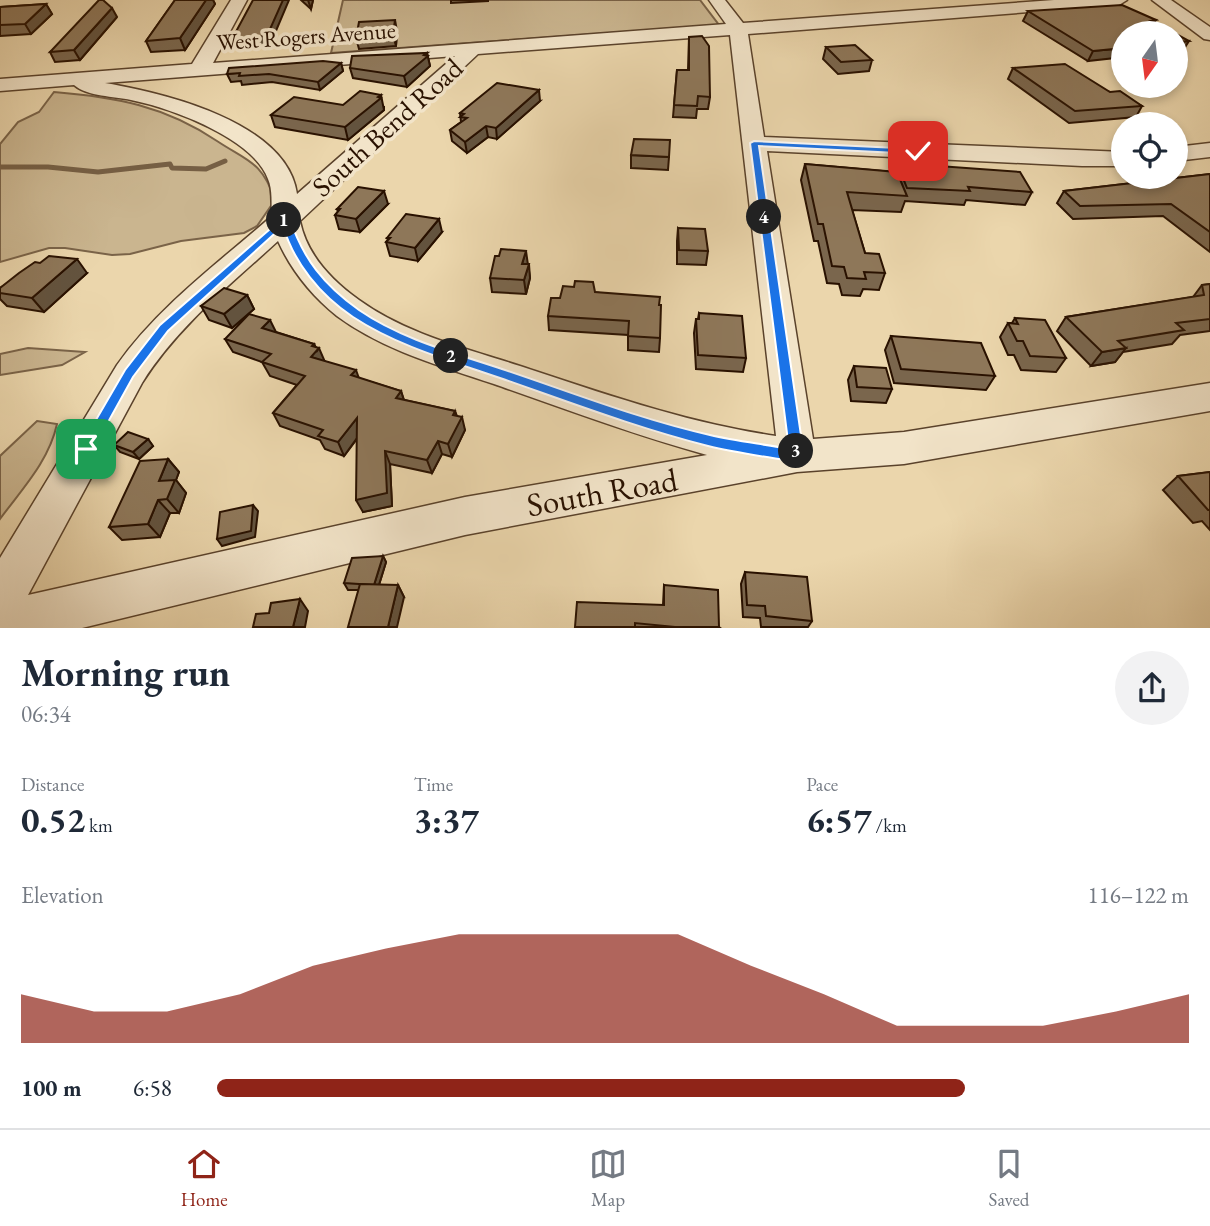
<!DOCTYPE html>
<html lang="en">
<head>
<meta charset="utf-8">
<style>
  :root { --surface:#fff; --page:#f2f2f3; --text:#1f2937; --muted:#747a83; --line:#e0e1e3; --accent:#8f2418 }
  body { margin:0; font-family:"EB Garamond",serif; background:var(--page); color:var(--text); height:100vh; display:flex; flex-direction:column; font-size:26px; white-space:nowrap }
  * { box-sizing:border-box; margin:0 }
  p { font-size:23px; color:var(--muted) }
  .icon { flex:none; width:38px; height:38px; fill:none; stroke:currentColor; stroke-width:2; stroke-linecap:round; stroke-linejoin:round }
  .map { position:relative; height:628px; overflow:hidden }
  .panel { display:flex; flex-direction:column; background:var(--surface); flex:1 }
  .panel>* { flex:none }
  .needle { width:46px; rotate:194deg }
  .buttons { position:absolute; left:1111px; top:21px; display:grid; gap:14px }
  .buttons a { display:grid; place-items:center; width:77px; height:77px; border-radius:50%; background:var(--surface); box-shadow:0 4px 10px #0003; font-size:35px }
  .pin { position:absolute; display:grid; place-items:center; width:60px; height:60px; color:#fff; margin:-30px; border-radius:14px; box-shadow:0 4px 10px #0006 }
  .km { position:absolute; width:35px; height:35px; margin:-18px; border-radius:50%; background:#222; color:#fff; font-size:19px; line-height:35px; text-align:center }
  .round { display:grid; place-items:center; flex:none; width:74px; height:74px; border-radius:37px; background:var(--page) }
  .overview { display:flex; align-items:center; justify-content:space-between; height:119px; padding:0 21px }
  h1 { font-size:38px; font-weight:700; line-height:52px }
  .figures { display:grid; grid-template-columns:repeat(3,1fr); gap:10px; height:119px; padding:7px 21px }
  .figures div { display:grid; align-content:center }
  .figures b { font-size:35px; font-weight:700 }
  .figures small { font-size:19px; font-weight:400 }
  .figures p { font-size:19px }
  .chart { height:196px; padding:14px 21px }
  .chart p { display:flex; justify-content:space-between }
  .chart svg { width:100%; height:126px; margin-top:7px; fill:var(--accent); opacity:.7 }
  ul { padding:0 21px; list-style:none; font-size:23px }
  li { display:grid; grid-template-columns:112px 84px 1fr; align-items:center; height:52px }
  li i { height:18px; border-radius:9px; background:var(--accent) }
  .dock { display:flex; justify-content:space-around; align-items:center; height:98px; border-top:2px solid var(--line); background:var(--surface); font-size:19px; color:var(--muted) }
  .dock a { display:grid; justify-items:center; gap:4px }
  .dock .on { color:var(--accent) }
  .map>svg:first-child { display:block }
  .green { fill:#cab58f; stroke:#7a6348; stroke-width:2 }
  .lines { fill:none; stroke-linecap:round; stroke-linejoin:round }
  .stream { stroke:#765f44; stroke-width:5 }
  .minor-casing { stroke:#5a422b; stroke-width:3 }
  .minor { fill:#f2e4c9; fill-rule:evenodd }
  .wall { fill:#7a664d; stroke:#291100; stroke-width:2 }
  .shaded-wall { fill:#63533e; stroke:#291100; stroke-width:2 }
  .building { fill:#8e7759; stroke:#291100; stroke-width:2 }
  .route { fill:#1a73e8; stroke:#fff; stroke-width:2 }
  .labels { text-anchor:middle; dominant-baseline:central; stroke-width:7; stroke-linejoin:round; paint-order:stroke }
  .far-street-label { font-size:23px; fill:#291100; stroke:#f2e4c9 }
  .street-label { font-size:28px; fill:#291100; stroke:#f2e4c9 }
  .near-street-label { font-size:33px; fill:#291100; stroke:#f2e4c9 }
</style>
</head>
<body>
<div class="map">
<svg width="1210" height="628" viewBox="0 0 1210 628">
  <rect width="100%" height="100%" fill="#ebd6ac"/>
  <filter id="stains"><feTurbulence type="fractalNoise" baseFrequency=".00286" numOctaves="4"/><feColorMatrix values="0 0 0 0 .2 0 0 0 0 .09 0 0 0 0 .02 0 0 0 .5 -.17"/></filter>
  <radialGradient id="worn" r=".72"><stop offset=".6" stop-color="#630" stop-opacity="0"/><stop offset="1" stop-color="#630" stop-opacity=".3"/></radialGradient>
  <!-- green -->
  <g class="green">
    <path d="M 343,0 L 700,0 L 719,25 L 331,53 Z"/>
    <path d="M 54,92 C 116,97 165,106 217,141 C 247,161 262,161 275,200 L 257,226 L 244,233 L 181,241 L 130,254 L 112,255 L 65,248 L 49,248 L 0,262 L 0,144 L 18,122 L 39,112 Z"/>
    <path d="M 28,348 L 85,352 L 62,365 L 0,375 L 0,354 Z"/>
    <path d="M 37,421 L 57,424 C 49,461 22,489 0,519 L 0,456 Z"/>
  </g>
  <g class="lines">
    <!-- stream -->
    <path class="stream" d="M 0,167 L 48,167 L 98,172 L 170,164 L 172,168 L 206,169 L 225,161"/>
    <defs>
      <g id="minor">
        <path d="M 231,0 L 247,0 L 213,63 L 726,24 L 709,0 L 725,0 L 743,23 L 1054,0 L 1127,0 L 1119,5 L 748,34 L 764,137 L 1124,152 L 1124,166 L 1082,166 L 767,151 L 813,439 L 904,432 L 1210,383 L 1210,411 L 904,464 L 797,472 L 465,535 L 82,628 L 0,628 L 0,558 L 117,365 C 158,307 218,263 272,216 C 271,204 273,190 268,179 C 253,138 171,108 131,100 C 114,96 88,97 74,85 L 0,91 L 0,79 L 192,64 ZM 730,35 L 776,436 C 687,423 605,394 520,366 C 465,348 406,334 359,300 C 331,280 307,255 300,221 L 478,54 ZM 455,56 L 297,194 C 287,122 164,93 105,83 ZM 278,241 C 291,270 312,296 337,316 C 383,350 440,366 494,384 C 565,409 635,435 707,455 L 465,497 L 28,595 L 142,383 C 177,327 230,285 278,241 Z"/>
        <path d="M 1152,0 L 1171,0 L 1210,27 L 1210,40 L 1204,39 Z"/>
        <path d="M 1210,143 L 1210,157 L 1176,161 L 1176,147 Z"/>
      </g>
    </defs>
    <!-- minor casing -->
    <use href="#minor" class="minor-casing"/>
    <!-- minor -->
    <use href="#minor" class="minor"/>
  </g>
  <!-- wall -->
  <g class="wall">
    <path d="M 175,0 L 213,0 L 215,4 L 185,50 L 151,52 L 146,41 Z"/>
    <path d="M 301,0 L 313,0 L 311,9 Z"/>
    <path d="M 451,0 L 488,0 L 488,1 L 451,3 Z"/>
    <path d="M 46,4 L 52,14 L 31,34 L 0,36 L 0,7 Z"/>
    <path d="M 1028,11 L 1156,20 L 1154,23 L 1088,61 L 1023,21 Z"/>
    <path d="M 117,17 L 80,60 L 55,62 L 50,52 Z"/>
    <path d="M 397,31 L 396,46 L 359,49 L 356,38 Z"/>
    <path d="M 689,37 L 710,97 L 708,109 L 697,109 L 696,118 L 673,117 L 677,70 L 688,70 Z"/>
    <path d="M 826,47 L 872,60 L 869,71 L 838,74 L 823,59 Z"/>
    <path d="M 427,53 L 430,66 L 407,87 L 353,78 L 350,68 Z"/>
    <path d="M 341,63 L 343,71 L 320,90 L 272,82 L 242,85 L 241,81 L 231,82 L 227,74 Z"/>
    <path d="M 1013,68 L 1110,92 L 1142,106 L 1136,117 L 1069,123 L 1008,79 Z"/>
    <path d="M 540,101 L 497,139 L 488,137 L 467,153 L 452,141 L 450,130 L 461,122 L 460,113 Z"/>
    <path d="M 343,105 L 384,107 L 384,110 L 348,140 L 275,127 L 271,115 Z"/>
    <path d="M 631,155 L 669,157 L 668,170 L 631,168 Z"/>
    <path d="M 897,163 L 1032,192 L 1025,205 L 966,200 L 964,205 L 905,201 L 901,212 L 852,210 L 865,253 L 885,273 L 879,290 L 863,289 L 860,296 L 842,295 L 839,284 L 827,283 L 818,241 L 814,241 L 801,180 L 805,164 L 894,172 Z"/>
    <path d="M 1210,174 L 1210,252 L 1163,216 L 1073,219 L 1057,203 L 1064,191 Z"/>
    <path d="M 388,204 L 360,232 L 339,229 L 335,215 L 338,212 L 337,209 Z"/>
    <path d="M 678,228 L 708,251 L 706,265 L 677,264 L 677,241 Z"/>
    <path d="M 442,232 L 418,261 L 390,256 L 386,242 L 388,240 L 387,238 Z"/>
    <path d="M 40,263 L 87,273 L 44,312 L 7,306 L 0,299 L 0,288 Z"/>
    <path d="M 528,264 L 530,278 L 526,294 L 492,292 L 490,278 Z"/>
    <path d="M 1210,284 L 1210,331 L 1180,335 L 1172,344 L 1123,352 L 1115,362 L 1091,366 L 1057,331 L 1066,317 L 1193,297 L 1202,285 Z"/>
    <path d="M 595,292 L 659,305 L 660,338 L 659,352 L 628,350 L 628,335 L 549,330 L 548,316 L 560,298 Z"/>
    <path d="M 247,295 L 254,309 L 232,328 L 209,320 L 201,306 Z"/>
    <path d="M 699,313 L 746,358 L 743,372 L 696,369 L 694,333 L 696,319 L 698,319 Z"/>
    <path d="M 1015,318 L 1066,358 L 1056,372 L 1021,370 L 1014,355 L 1008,355 L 1000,337 L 1008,323 L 1012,323 Z"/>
    <path d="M 276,332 L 314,344 L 324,361 L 358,378 L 401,391 L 404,400 L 455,411 L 457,416 L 465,430 L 452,457 L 442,454 L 432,473 L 390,464 L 392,506 L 363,512 L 357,439 L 344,456 L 325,449 L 320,440 L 280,426 L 273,413 L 297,385 L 270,376 L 262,362 L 233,352 L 225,339 Z"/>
    <path d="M 891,336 L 995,376 L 986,390 L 894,383 L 885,350 Z"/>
    <path d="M 854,366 L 892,389 L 886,403 L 851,401 L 848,380 Z"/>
    <path d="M 148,439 L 153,446 L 139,459 L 120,452 L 114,445 Z"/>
    <path d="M 168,459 L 179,472 L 176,480 L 186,493 L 179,513 L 170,513 L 160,537 L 122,540 L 109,527 Z"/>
    <path d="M 1210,472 L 1210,530 L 1202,521 L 1193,523 L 1163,490 L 1178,476 Z"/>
    <path d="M 383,556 L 386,562 L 379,585 L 398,585 L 404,597 L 359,590 L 348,590 L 344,583 Z"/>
    <path d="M 745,572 L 812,621 L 808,627 L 761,627 L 760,618 L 743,617 L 741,584 Z"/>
    <path d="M 664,585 L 719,627 L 575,627 L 663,605 Z"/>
  </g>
  <!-- shaded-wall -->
  <g class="shaded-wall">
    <path d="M 206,0 L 213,0 L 215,4 L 185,50 L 180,38 Z"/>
    <path d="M 283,0 L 289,0 L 270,45 L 235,49 L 232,39 Z"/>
    <path d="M 308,0 L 313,0 L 311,9 Z"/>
    <path d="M 46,4 L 52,14 L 31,34 L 25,24 Z"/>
    <path d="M 112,8 L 117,17 L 80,60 L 74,50 Z"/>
    <path d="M 395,20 L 397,31 L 396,46 L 393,35 Z"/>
    <path d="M 1189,41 L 1182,52 L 1176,52 L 1176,42 Z"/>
    <path d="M 1124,48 L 1124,57 L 1088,61 L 1093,51 Z"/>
    <path d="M 427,53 L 430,66 L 407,87 L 404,76 Z"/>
    <path d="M 341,63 L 343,71 L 320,90 L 318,82 Z"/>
    <path d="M 539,90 L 540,101 L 497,139 L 496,128 Z"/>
    <path d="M 381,95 L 384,110 L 348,140 L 345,127 Z"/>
    <path d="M 486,126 L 488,137 L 467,153 L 465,142 Z"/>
    <path d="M 384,191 L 388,204 L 360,232 L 356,219 Z"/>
    <path d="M 439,219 L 442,232 L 418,261 L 415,248 Z"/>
    <path d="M 526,251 L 528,265 L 522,264 Z"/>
    <path d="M 77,259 L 87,273 L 44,312 L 32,298 Z"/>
    <path d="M 529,264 L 530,278 L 526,294 L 524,280 Z"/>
    <path d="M 247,295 L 254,309 L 232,328 L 224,314 Z"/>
    <path d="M 270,320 L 277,334 L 262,328 Z"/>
    <path d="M 314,344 L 317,351 L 319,348 L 325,362 L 311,357 L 312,346 Z"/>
    <path d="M 1126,348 L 1115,362 L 1091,366 L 1102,352 Z"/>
    <path d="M 356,370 L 361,384 L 351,375 Z"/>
    <path d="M 401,391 L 405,404 L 396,398 Z"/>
    <path d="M 455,411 L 458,423 L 462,417 L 465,430 L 452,457 L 448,444 L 453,415 Z"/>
    <path d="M 357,418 L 362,431 L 344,456 L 338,442 Z"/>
    <path d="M 148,439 L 153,446 L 139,459 L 133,452 Z"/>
    <path d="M 438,441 L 442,454 L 432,473 L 427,460 Z"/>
    <path d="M 385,451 L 390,464 L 392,506 L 363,512 L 356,500 Z"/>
    <path d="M 168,459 L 179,472 L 176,480 L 186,493 L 179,513 L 167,499 L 159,481 Z"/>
    <path d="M 158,500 L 170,513 L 160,537 L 148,524 Z"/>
    <path d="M 253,505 L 258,511 L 255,537 L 222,546 L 217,539 Z"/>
    <path d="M 383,556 L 386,562 L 377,591 L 374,585 Z"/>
    <path d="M 398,585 L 404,597 L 397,627 L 388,627 Z"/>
    <path d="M 300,599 L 308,611 L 305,627 L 293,627 Z"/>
  </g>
  <!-- building -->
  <g class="building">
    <path d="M 99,0 L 103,0 L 112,8 L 74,50 L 50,52 Z"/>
    <path d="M 175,0 L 206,0 L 180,38 L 146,41 Z"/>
    <path d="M 253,0 L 283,0 L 267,36 L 232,39 Z"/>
    <path d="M 46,4 L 25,24 L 0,25 L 0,7 Z"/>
    <path d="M 1122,5 L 1156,20 L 1151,21 L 1174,33 L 1124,33 L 1124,48 L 1093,51 L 1028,11 Z"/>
    <path d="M 395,20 L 393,35 L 356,38 L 359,22 Z"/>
    <path d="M 1176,34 L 1189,41 L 1176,42 Z"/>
    <path d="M 702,36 L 709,46 L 710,97 L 698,96 L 697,106 L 674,105 L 677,70 L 689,70 L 689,37 Z"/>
    <path d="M 855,45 L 872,60 L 841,62 L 826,47 Z"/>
    <path d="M 427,53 L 424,55 L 428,56 L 404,76 L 350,68 L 352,56 Z"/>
    <path d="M 323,61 L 341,63 L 318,82 L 269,74 L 239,76 L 240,73 L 227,74 L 229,68 Z"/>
    <path d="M 1065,64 L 1110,92 L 1120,91 L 1142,106 L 1075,111 L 1013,68 Z"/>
    <path d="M 497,83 L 539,90 L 496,128 L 486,126 L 465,142 L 450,130 L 467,118 L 460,117 L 464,114 L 460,113 Z"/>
    <path d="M 360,91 L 381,95 L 378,97 L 381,98 L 345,127 L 271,115 L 294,97 L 343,105 Z"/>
    <path d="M 634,139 L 670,140 L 669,157 L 631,155 Z"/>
    <path d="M 897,163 L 1020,172 L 1032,192 L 968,187 L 970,191 L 907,188 Z"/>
    <path d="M 805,164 L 897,172 L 907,196 L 847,192 L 865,253 L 879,254 L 885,273 L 864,272 L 866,279 L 847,278 L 844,267 L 832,266 L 823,224 L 818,224 Z"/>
    <path d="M 1210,174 L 1210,232 L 1171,204 L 1080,206 L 1064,191 Z"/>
    <path d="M 358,187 L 384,191 L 356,219 L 335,215 L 340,209 L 337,209 Z"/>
    <path d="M 406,214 L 439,219 L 415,248 L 386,242 L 390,238 L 387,238 Z"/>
    <path d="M 678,228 L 705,229 L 708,251 L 679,250 Z"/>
    <path d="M 501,249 L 526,251 L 522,264 L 529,264 L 524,280 L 490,278 L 495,256 L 499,256 Z"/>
    <path d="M 49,256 L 77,259 L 32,298 L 0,293 L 0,288 L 19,273 L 35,262 L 40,263 Z"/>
    <path d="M 575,281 L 593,282 L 595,292 L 660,297 L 659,305 L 661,305 L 660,338 L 628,336 L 629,321 L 548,316 L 551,298 L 560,298 L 563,286 L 574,287 Z"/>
    <path d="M 1210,284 L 1210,319 L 1176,323 L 1184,330 L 1118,341 L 1126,348 L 1102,352 L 1066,317 L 1204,295 L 1202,285 Z"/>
    <path d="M 224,288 L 247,295 L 224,314 L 201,306 Z"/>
    <path d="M 699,313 L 742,316 L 746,358 L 698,355 L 696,319 L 699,319 Z"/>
    <path d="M 249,314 L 270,320 L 262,328 L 314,344 L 312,346 L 319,348 L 311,357 L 356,370 L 351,375 L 401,391 L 396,398 L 455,411 L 453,415 L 462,417 L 448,444 L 438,441 L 427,460 L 385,451 L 387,493 L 356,500 L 357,418 L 338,442 L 318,436 L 323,430 L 273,413 L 305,376 L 262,362 L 271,354 L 225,339 Z"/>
    <path d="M 1015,318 L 1045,320 L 1066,358 L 1030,356 L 1023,341 L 1017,341 L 1008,323 L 1018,324 Z"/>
    <path d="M 891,336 L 981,343 L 995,376 L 901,369 Z"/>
    <path d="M 854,366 L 886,368 L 892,389 L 857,387 Z"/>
    <path d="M 128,432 L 148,439 L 133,452 L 114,445 Z"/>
    <path d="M 168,459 L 159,481 L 175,480 L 167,499 L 158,500 L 148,524 L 109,527 L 140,461 Z"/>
    <path d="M 1210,472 L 1210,510 L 1208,510 L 1178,476 Z"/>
    <path d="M 253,505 L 251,531 L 217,539 L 220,512 Z"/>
    <path d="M 383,556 L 374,585 L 344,583 L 352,558 Z"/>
    <path d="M 745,572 L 807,577 L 812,621 L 766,616 L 765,606 L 747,605 Z"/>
    <path d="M 360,584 L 398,585 L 388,627 L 348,627 Z"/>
    <path d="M 664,585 L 718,590 L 719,627 L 675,627 L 635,623 L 635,627 L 575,627 L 577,602 L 664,605 Z"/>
    <path d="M 300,599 L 293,627 L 253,627 L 256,614 L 269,613 L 271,603 Z"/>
  </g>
  <!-- route -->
  <path class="route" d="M 754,141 L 918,149 L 922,151 L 918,154 L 759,146 L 804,456 L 802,461 L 797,462 C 767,457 737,453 708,446 C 637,428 569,402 500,378 C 451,361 397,346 353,317 C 320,295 294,263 283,226 L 168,331 L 133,377 L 91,453 L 86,455 L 79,449 L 125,370 L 160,325 L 285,216 L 290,219 C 303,259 324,285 359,310 C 401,339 454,353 502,369 C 571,392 639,419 710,435 C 736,441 763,444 789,449 L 750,143 Z"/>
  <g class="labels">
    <!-- far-street labels -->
    <g class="far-street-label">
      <text transform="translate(306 36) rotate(-4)">West Rogers Avenue</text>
    </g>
    <!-- street labels -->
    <g class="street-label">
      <text transform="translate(387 127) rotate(-42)">South Bend Road</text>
    </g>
    <!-- near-street labels -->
    <g class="near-street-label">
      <text transform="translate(602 492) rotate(-10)">South Road</text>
    </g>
  </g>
  <rect width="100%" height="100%" filter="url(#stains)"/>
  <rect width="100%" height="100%" fill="url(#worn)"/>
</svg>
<div class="buttons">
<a><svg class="needle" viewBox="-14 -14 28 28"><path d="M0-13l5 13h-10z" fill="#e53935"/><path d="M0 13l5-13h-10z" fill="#747a83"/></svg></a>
<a><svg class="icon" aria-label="locate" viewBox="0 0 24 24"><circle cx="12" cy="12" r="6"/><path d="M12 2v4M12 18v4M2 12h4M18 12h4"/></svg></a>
</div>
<div class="pin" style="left:86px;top:449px;background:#1e9e55"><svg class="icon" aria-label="arrive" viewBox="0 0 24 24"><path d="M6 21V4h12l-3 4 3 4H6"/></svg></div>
<div class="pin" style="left:918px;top:151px;background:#d93025"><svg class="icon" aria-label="check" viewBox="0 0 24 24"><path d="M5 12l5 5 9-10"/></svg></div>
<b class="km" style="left:284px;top:220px">1</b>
<b class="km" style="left:451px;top:356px">2</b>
<b class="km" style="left:796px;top:451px">3</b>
<b class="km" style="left:764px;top:217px">4</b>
</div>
<section class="panel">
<div class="overview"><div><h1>Morning run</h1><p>06:34</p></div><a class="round"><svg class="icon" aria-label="share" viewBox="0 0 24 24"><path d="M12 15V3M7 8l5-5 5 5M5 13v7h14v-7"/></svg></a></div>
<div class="figures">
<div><p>Distance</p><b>0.52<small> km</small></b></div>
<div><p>Time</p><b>3:37</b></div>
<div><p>Pace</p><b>6:57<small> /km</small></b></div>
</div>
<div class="chart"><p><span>Elevation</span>116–122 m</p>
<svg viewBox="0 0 160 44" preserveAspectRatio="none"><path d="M0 44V27L10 33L20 33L30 27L40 17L50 11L60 6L70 6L80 6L90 6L100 17L110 27L120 38L130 38L140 38L150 33L160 27V44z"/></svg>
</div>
<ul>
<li><b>100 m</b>6:58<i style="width:77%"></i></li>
</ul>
</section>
<nav class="dock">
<a class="on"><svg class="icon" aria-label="home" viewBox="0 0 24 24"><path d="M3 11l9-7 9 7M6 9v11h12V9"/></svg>Home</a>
<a><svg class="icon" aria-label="map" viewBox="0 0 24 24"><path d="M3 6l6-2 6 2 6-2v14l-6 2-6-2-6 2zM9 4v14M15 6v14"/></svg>Map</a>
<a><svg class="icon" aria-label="saved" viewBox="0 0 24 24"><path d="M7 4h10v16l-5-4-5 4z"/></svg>Saved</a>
</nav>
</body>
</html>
